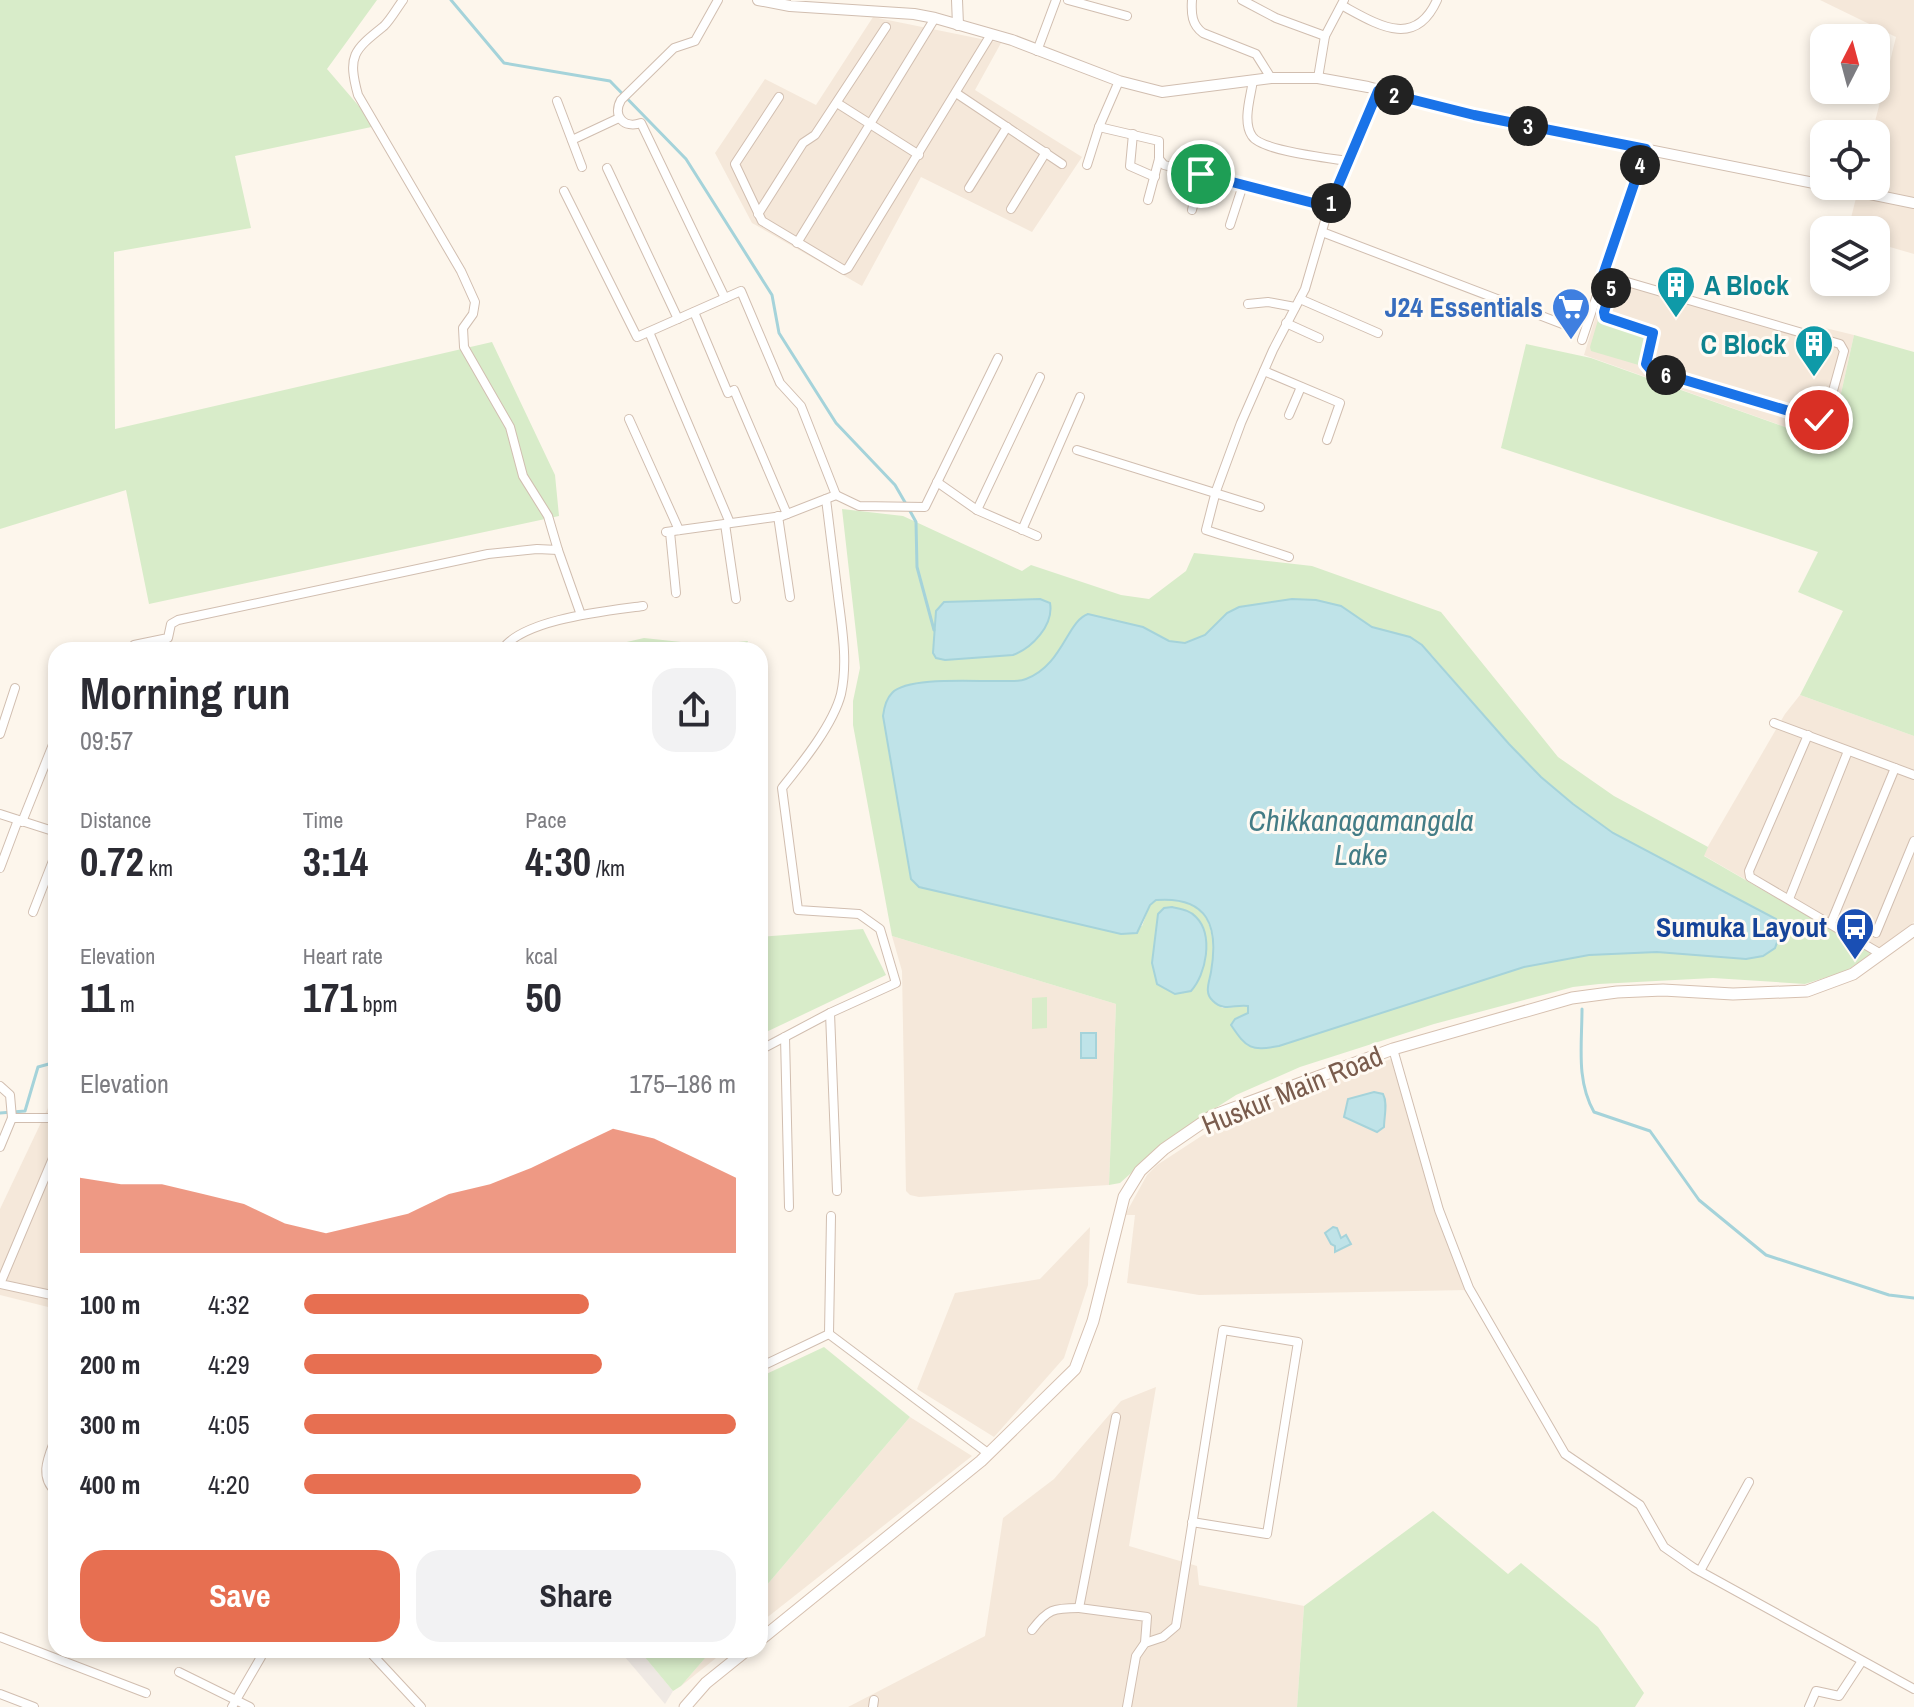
<!DOCTYPE html>
<html lang="en">
<head>
<meta charset="utf-8">
<style>
  :root { --surface:#fff; --page:#f2f2f3; --text:#2b2b33; --muted:#7c7c81; --accent:#e76f51 }
  body { margin:0; font-family:"Archivo Narrow",sans-serif; background:var(--page); color:var(--text); height:100vh; display:flex; flex-direction:column; font-size:30px; white-space:nowrap }
  * { box-sizing:border-box; margin:0 }
  p { font-size:26px; color:var(--muted) }
  .icon { flex:none; width:44px; height:44px; fill:none; stroke:currentColor; stroke-width:2; stroke-linecap:round; stroke-linejoin:round }
  .map { position:relative; flex:1; overflow:hidden }
  .details { position:absolute; left:48px; top:642px; width:720px; height:1016px; display:flex; flex-direction:column; background:var(--surface); border-radius:24px; box-shadow:0 4px 12px #0003 }
  .details>* { flex:none }
  .needle { width:52px; rotate:6deg }
  .buttons { position:absolute; left:1810px; top:24px; display:grid; gap:16px }
  .buttons a { display:grid; place-items:center; width:80px; height:80px; border-radius:16px; background:var(--surface); box-shadow:0 4px 12px #0003; font-size:40px }
  .pin { position:absolute; display:grid; place-items:center; width:68px; height:68px; color:#fff; margin:-34px; border:4px solid #fff; border-radius:50%; box-shadow:0 2px 8px #0007 }
  .km { position:absolute; width:40px; height:40px; margin:-20px; border-radius:50%; background:#222; color:#fff; font-size:22px; line-height:40px; text-align:center }
  .round { display:grid; place-items:center; flex:none; width:84px; height:84px; border-radius:24px; background:var(--page) }
  .head { display:flex; align-items:center; justify-content:space-between; height:136px; padding:0 32px }
  h1 { font-size:44px; font-weight:800; line-height:60px }
  .stats { display:grid; grid-template-columns:repeat(3,1fr); gap:12px; height:136px; padding:8px 32px }
  .stats div { display:grid; align-content:center }
  .stats b { font-size:40px; font-weight:800 }
  .stats small { font-size:22px; font-weight:400 }
  .stats p { font-size:22px }
  .chart { height:224px; padding:16px 32px }
  .chart p { display:flex; justify-content:space-between }
  .chart svg { width:100%; height:144px; margin-top:8px; fill:var(--accent); opacity:.7 }
  .action { display:flex; gap:16px; margin-top:auto; padding:16px 32px }
  .action a { flex:1; height:92px; border-radius:24px; background:var(--accent); color:#fff; font-size:32px; font-weight:800; line-height:92px; text-align:center }
  .action a+a { background:var(--page); color:var(--text) }
  ul { padding:0 32px; list-style:none; font-size:26px }
  li { display:grid; grid-template-columns:128px 96px 1fr; align-items:center; height:60px }
  li i { height:20px; border-radius:10px; background:var(--accent) }
  .map>svg:first-child { display:block }
  .residential { fill:#f5e8da }
  .industrial { fill:#efe9e4 }
  .green { fill:#d8ecc9; fill-rule:evenodd }
  .water { fill:#bfe3e8; stroke:#a5d3da; stroke-width:2 }
  .lines { fill:none; stroke-linecap:round; stroke-linejoin:round }
  .stream { stroke:#a5d3da; stroke-width:3 }
  .minor-casing { stroke:#d1beb0; stroke-width:10 }
  .tertiary-casing { stroke:#d1beb0; stroke-width:12 }
  .secondary-casing { stroke:#d6c0b0; stroke-width:13 }
  .minor { stroke:#fff; stroke-width:8 }
  .tertiary { stroke:#fff; stroke-width:10 }
  .secondary { stroke:#fff; stroke-width:11 }
  .route-casing { stroke:#fff; stroke-width:16 }
  .route { stroke:#1a73e8; stroke-width:10 }
  .labels { text-anchor:middle; dominant-baseline:central; stroke-width:6; stroke-linejoin:round; paint-order:stroke }
  .culture-label { font-size:28px; font-weight:bold; fill:#0d838f; stroke:#fffaf3; text-anchor:start }
  .shop-label { font-size:28px; font-weight:bold; fill:#366cbe; stroke:#fffaf3; text-anchor:end }
  .transit-label { font-size:28px; font-weight:bold; fill:#164399; stroke:#fffaf3; text-anchor:end }
  .street-label { font-size:28px; fill:#7a5c4d; stroke:#fffaf3 }
  .water-label { font-size:30px; font-style:italic; fill:#437c86; stroke:#fffaf3 }
</style>
</head>
<body>
<div class="map">
<svg width="1914" height="1707" viewBox="0 0 1914 1707">
  <rect width="100%" height="100%" fill="#fdf6ec"/>
  <!-- residential -->
  <g class="residential">
    <path d="M 1820,0 L 1914,0 L 1914,254 L 1876,243 L 1876,230 L 1848,230 L 1859,186 L 1876,186 L 1876,134 L 1872,134 L 1896,37 Z"/>
    <path d="M 873,17 L 1001,43 L 975,90 L 1082,157 L 1032,232 L 921,177 L 862,286 L 752,223 L 715,153 L 765,79 L 816,105 Z"/>
    <path d="M 1609,273 L 1816,333 L 1817,326 L 1854,335 L 1830,443 L 1584,355 Z"/>
    <path d="M 1800,695 L 1914,736 L 1914,922 L 1872,953 L 1703,855 L 1785,714 Z"/>
    <path d="M 892,936 L 1116,1004 L 1109,1185 L 919,1197 L 910,1195 L 906,1191 L 902,971 Z"/>
    <path d="M 1391,1059 L 1436,1211 L 1467,1290 L 1199,1295 L 1127,1283 L 1135,1215 L 1125,1215 L 1147,1175 L 1157,1165 L 1203,1135 L 1266,1105 Z"/>
    <path d="M 56,1091 L 56,1309 L 0,1295 L 0,1209 Z"/>
    <path d="M 1090,1227 L 1088,1285 L 1064,1358 L 994,1437 L 917,1389 L 955,1293 L 1040,1279 Z"/>
    <path d="M 1156,1387 L 1129,1546 L 1197,1566 L 1199,1585 L 1304,1606 L 1297,1707 L 848,1707 L 985,1636 L 1003,1518 L 1054,1479 L 1121,1401 Z"/>
    <path d="M 910,1417 L 972,1456 L 760,1623 L 760,1593 Z"/>
    <path d="M 712,1650 L 726,1650 L 681,1686 Z"/>
  </g>
  <!-- industrial -->
  <path class="industrial" d="M 619,1650 L 639,1650 L 673,1691 L 665,1704 Z"/>
  <!-- green -->
  <g class="green">
    <path d="M 0,0 L 377,0 L 327,69 L 376,126 L 235,156 L 251,228 L 114,252 L 115,429 L 492,342 L 555,475 L 559,516 L 149,604 L 126,490 L 0,529 Z"/>
    <path d="M 1598,320 L 1645,334 L 1649,341 L 1642,366 L 1591,351 L 1590,347 Z"/>
    <path d="M 1854,335 L 1914,352 L 1914,736 L 1800,695 L 1843,611 L 1798,592 L 1818,552 L 1501,448 L 1526,344 L 1591,358 L 1788,428 L 1792,417 L 1831,429 L 1828,439 L 1799,431 L 1830,443 Z"/>
    <path d="M 842,509 L 903,516 L 1022,571 L 1031,565 L 1121,595 L 1149,599 L 1186,571 L 1194,553 L 1312,566 L 1441,612 L 1558,757 L 1614,796 L 1708,847 L 1704,856 L 1872,953 L 1846,971 L 1805,984 L 1713,978 L 1599,984 L 1573,987 L 1434,1024 L 1300,1067 L 1236,1095 L 1175,1134 L 1120,1183 L 1109,1185 L 1116,1004 L 892,936 L 853,725 L 853,701 L 860,668 ZM 1292,599 L 1316,600 L 1341,606 L 1372,627 L 1432,655 L 1509,744 L 1541,777 L 1573,804 L 1613,833 L 1776,919 L 1763,956 L 1747,959 L 1657,952 L 1589,955 L 1524,967 L 1279,1046 L 1235,1019 L 1248,1013 L 1248,1006 L 1222,1008 L 1207,990 C 1218,942 1219,895 1155,900 L 1150,905 L 1142,926 L 1025,912 L 919,887 L 911,879 L 883,716 C 884,708 886,699 892,693 C 908,676 978,682 1002,681 C 1009,681 1019,682 1026,679 C 1063,665 1067,621 1088,614 L 1143,627 L 1169,641 L 1185,643 L 1205,635 L 1227,613 L 1239,607 Z"/>
    <path d="M 644,638 L 709,645 L 748,641 L 744,650 L 592,650 Z"/>
    <path d="M 863,929 L 886,975 L 760,1035 L 760,937 Z"/>
    <path d="M 1047,997 L 1047,1028 L 1032,1029 L 1032,998 Z"/>
    <path d="M 824,1347 L 910,1417 L 760,1593 L 760,1377 Z"/>
    <path d="M 1433,1511 L 1508,1574 L 1521,1563 L 1598,1627 L 1644,1693 L 1635,1707 L 1297,1707 L 1304,1606 Z"/>
    <path d="M 639,1650 L 712,1650 L 681,1686 L 673,1691 Z"/>
  </g>
  <!-- water -->
  <g class="water">
    <path d="M 1040,599 L 1050,603 C 1054,625 1032,648 1013,655 L 945,660 L 936,658 L 933,653 L 936,611 L 944,602 Z"/>
    <path d="M 1292,599 L 1316,600 L 1341,606 L 1372,627 L 1410,637 L 1422,645 L 1509,744 L 1541,777 L 1573,804 L 1613,833 L 1776,919 L 1781,931 L 1775,948 L 1763,956 L 1746,959 L 1657,952 L 1589,955 L 1524,967 L 1279,1046 C 1251,1051 1247,1049 1231,1025 L 1235,1019 L 1248,1013 L 1248,1006 C 1235,1004 1224,1012 1213,1001 C 1204,993 1209,983 1211,972 C 1219,926 1208,896 1156,900 L 1150,905 L 1137,933 L 1121,934 L 919,887 L 911,879 L 883,716 C 884,708 886,699 892,693 C 908,676 978,682 1002,681 C 1009,681 1019,682 1026,679 C 1063,665 1067,621 1088,614 L 1143,627 L 1169,641 L 1185,643 L 1205,635 L 1227,613 L 1239,607 Z"/>
    <path d="M 1172,907 C 1180,909 1190,910 1196,917 C 1214,935 1206,975 1191,991 L 1175,994 L 1157,984 L 1152,963 L 1158,914 L 1164,908 Z"/>
    <rect x="1081" y="1033" width="15" height="25"/>
    <path d="M 1374,1092 L 1383,1094 C 1388,1103 1384,1117 1384,1127 L 1377,1132 L 1344,1117 L 1348,1099 Z"/>
    <path d="M 1333,1227 L 1337,1228 L 1341,1238 L 1346,1235 L 1351,1244 L 1335,1252 L 1335,1246 L 1331,1244 L 1325,1233 Z"/>
  </g>
  <g class="lines">
    <!-- stream -->
    <g class="stream">
      <path d="M 451,0 L 504,63 L 610,81 L 686,159 L 772,295 L 779,333 L 836,423 L 895,485 L 906,504"/>
      <path d="M 910,511 L 916,522 L 917,567 L 934,630"/>
      <path d="M 1582,1009 C 1582,1045 1576,1080 1594,1112 L 1650,1131 L 1699,1200 L 1766,1255 L 1889,1295 L 1914,1298"/>
      <path d="M 0,1113 L 25,1111 L 38,1067 L 56,1062"/>
    </g>
    <defs>
      <g id="minor">
        <path d="M 718,0 L 695,41 L 674,48 L 621,100 C 612,116 624,129 641,123 L 725,298"/>
        <path d="M 1068,0 L 1127,16"/>
        <path d="M 1192,0 C 1191,14 1192,25 1203,33 L 1256,54 L 1271,78"/>
        <path d="M 1242,0 L 1276,18 L 1325,36"/>
        <path d="M 1343,6 C 1378,25 1415,49 1437,0"/>
        <path d="M 1037,51 L 1056,0"/>
        <path d="M 1318,78 L 1325,36 L 1344,0"/>
        <path d="M 1253,80 C 1251,96 1242,121 1252,136 C 1261,151 1329,158 1348,161"/>
        <path d="M 956,93 L 1062,164"/>
        <path d="M 779,97 L 735,164 L 762,221 L 844,270 L 848,268 L 990,36"/>
        <path d="M 557,101 L 582,167"/>
        <path d="M 837,103 L 919,155"/>
        <path d="M 1099,127 L 1159,141 L 1159,159 L 1148,200"/>
        <path d="M 1133,134 L 1130,166 L 1155,177"/>
        <path d="M 572,140 L 619,118"/>
        <path d="M 1159,159 L 1164,165 L 1329,207"/>
        <path d="M 1087,165 L 1099,127 L 1119,81"/>
        <path d="M 607,168 L 678,319"/>
        <path d="M 969,188 L 1007,127"/>
        <path d="M 564,191 L 637,337 L 741,291 L 780,383 L 801,406 L 836,495 L 782,516 L 666,532"/>
        <path d="M 1011,209 L 1046,152"/>
        <path d="M 1192,210 L 1201,174"/>
        <path d="M 758,214 L 803,143 L 815,135 L 886,27"/>
        <path d="M 1230,225 L 1243,185"/>
        <path d="M 1322,232 L 1573,328"/>
        <path d="M 797,243 L 935,18"/>
        <path d="M 1603,275 L 1840,344 L 1844,351 L 1826,416 L 1819,420 L 1646,368 L 1653,333 L 1605,317 L 1614,279"/>
        <path d="M 1300,299 L 1378,333"/>
        <path d="M 1248,304 L 1268,302 L 1295,307"/>
        <path d="M 694,312 L 728,393 L 734,390 L 787,514"/>
        <path d="M 1286,323 L 1319,338"/>
        <path d="M 649,332 L 730,523"/>
        <path d="M 1582,340 L 1646,149"/>
        <path d="M 1264,371 L 1340,403 L 1327,440"/>
        <path d="M 1289,415 L 1301,387"/>
        <path d="M 629,419 L 679,530"/>
        <path d="M 1077,450 L 1260,507"/>
        <path d="M 937,482 L 977,510 L 1037,536"/>
        <path d="M 836,495 L 859,506 L 925,507 L 998,358"/>
        <path d="M 826,499 C 830,531 834,564 838,596 C 842,628 848,662 841,694 C 833,725 802,763 782,788 L 798,910 L 859,914 L 880,929 L 896,983 L 830,1013 L 837,1191"/>
        <path d="M 977,510 L 1040,377"/>
        <path d="M 778,516 L 790,597"/>
        <path d="M 725,524 L 736,599"/>
        <path d="M 1022,530 L 1080,397"/>
        <path d="M 670,532 L 676,593"/>
        <path d="M 558,550 L 581,615"/>
        <path d="M 1289,557 L 1206,530 L 1216,491 L 1241,423 L 1273,350 L 1305,289 L 1329,207 L 1378,91"/>
        <path d="M 132,650 L 134,645 L 168,638 L 171,624 L 178,620 L 488,554 L 537,549 L 558,550 L 548,516 L 523,476 L 510,427 L 464,347 L 463,328 L 473,314 L 475,302 L 461,271 L 358,95 C 347,55 354,50 384,26 C 391,19 397,8 403,0"/>
        <path d="M 502,650 C 522,619 607,611 643,606"/>
        <path d="M 1774,723 L 1914,775"/>
        <path d="M 0,734 L 15,688"/>
        <path d="M 1808,735 L 1749,871 L 1750,877 L 1881,954"/>
        <path d="M 0,814 L 56,832"/>
        <path d="M 22,822 L 56,737"/>
        <path d="M 0,868 L 18,820"/>
        <path d="M 1789,899 L 1848,751"/>
        <path d="M 33,912 L 56,853"/>
        <path d="M 1831,923 L 1895,768"/>
        <path d="M 1876,933 L 1914,841"/>
        <path d="M 785,1037 L 789,1207"/>
        <path d="M 1393,1049 L 1439,1210 L 1469,1288 L 1565,1454 L 1640,1505 L 1664,1547 L 1694,1568 L 1914,1689"/>
        <path d="M 760,1050 L 830,1013"/>
        <path d="M 0,1086 L 10,1095 L 12,1118 L 56,1118"/>
        <path d="M 0,1147 L 12,1118"/>
        <path d="M 56,1151 L 0,1284 L 56,1296"/>
        <path d="M 829,1334 L 989,1454"/>
        <path d="M 760,1367 L 829,1334 L 831,1216"/>
        <path d="M 1116,1417 L 1079,1608 L 1147,1617 L 1145,1643"/>
        <path d="M 56,1437 C 49,1456 38,1476 56,1492"/>
        <path d="M 1700,1571 L 1749,1482"/>
        <path d="M 1032,1630 C 1048,1609 1053,1608 1079,1608"/>
        <path d="M 0,1637 L 146,1693"/>
        <path d="M 368,1650 L 421,1707"/>
        <path d="M 179,1672 L 250,1707"/>
        <path d="M 0,1694 L 34,1707"/>
        <path d="M 232,1707 L 261,1657"/>
        <path d="M 873,1707 L 874,1700"/>
        <path d="M 1127,1707 L 1136,1656 L 1145,1643 L 1163,1637 L 1176,1626 L 1223,1330 L 1298,1342 L 1267,1534 L 1192,1522"/>
        <path d="M 1809,1707 L 1816,1691 L 1839,1696 L 1862,1661"/>
      </g>
      <g id="tertiary">
        <path d="M 758,0 L 790,6 L 914,14 L 935,18 L 1012,40 L 1119,81 L 1162,92 L 1271,78 L 1318,78 L 1368,87 L 1474,115 L 1824,185"/>
        <path d="M 957,0 L 958,25"/>
        <path d="M 1831,186 L 1914,203"/>
      </g>
      <g id="secondary">
        <path d="M 760,1640 L 981,1461 L 1075,1369 L 1093,1321 L 1124,1197 L 1140,1171 L 1164,1149 L 1212,1116 L 1393,1049 L 1572,998 L 1617,992 L 1663,990 L 1733,994 L 1807,991 L 1853,974 L 1914,930"/>
        <path d="M 685,1707 L 706,1683 L 747,1650"/>
      </g>
    </defs>
    <!-- minor casing -->
    <use href="#minor" class="minor-casing"/>
    <!-- tertiary casing -->
    <use href="#tertiary" class="tertiary-casing"/>
    <!-- secondary casing -->
    <use href="#secondary" class="secondary-casing"/>
    <!-- minor -->
    <use href="#minor" class="minor"/>
    <!-- tertiary -->
    <use href="#tertiary" class="tertiary"/>
    <!-- secondary -->
    <use href="#secondary" class="secondary"/>
  </g>
  <g class="lines">
    <defs>
      <path id="route" d="M 1201,174 L 1329,207 L 1378,91 L 1474,115 L 1646,149 L 1603,275 L 1614,279 L 1604,312 L 1605,317 L 1653,333 L 1646,364 L 1651,370 L 1819,420"/>
    </defs>
    <!-- route casing -->
    <use href="#route" class="route-casing"/>
    <!-- route -->
    <use href="#route" class="route"/>
  </g>
  <!-- icons -->
  <defs>
    <symbol id="building-pin" viewBox="-11 -11 22 30"><path d="M0 17L-7.5 6A9.5 9.5 0 1 1 7.5 6Z" fill="#0f9aa8" stroke="#fffaf3"/><path d="M-4-6H4V6H1V3H-1V6H-4ZM-2.5-4.3h1.7v1.8h-1.7ZM.8-4.3h1.7v1.8H.8ZM-2.5-1h1.7V.8h-1.7ZM.8-1h1.7V.8H.8Z" fill="#fff"/></symbol>
    <symbol id="supermarket-pin" viewBox="-11 -11 22 30"><path d="M0 17L-7.5 6A9.5 9.5 0 1 1 7.5 6Z" fill="#3f7fe0" stroke="#fffaf3"/><path d="M-6-5.5h2.5l.6 2H6L4.5 2H-2.5L-4.4-4H-6ZM-1.5 3.2a1.3 1.3 0 1 0 .1 0ZM3 3.2a1.3 1.3 0 1 0 .1 0Z" fill="#fff"/></symbol>
    <symbol id="bus-pin" viewBox="-11 -11 22 30"><path d="M0 17L-7.5 6A9.5 9.5 0 1 1 7.5 6Z" fill="#1a4fb4" stroke="#fffaf3"/><path d="M-5-6H5V4H4V6H2V4H-2V6H-4V4H-5ZM-3.5-4V0h7V-4ZM-3.5 1.2v1.5H-2V1.2ZM2 1.2v1.5H3.5V1.2Z" fill="#fff"/></symbol>
  </defs>
  <g fill-rule="evenodd">
    <use href="#building-pin" x="1654" y="263" width="44" height="60"/>
    <use href="#supermarket-pin" x="1549" y="285" width="44" height="60"/>
    <use href="#building-pin" x="1792" y="322" width="44" height="60"/>
    <use href="#bus-pin" x="1833" y="905" width="44" height="60"/>
  </g>
  <g class="labels">
    <!-- culture labels -->
    <g class="culture-label">
      <text x="1704" y="285">A Block</text>
      <text x="1786" y="344" text-anchor="end">C Block</text>
    </g>
    <!-- shop labels -->
    <g class="shop-label">
      <text x="1543" y="307">J24 Essentials</text>
    </g>
    <!-- transit labels -->
    <g class="transit-label">
      <text x="1827" y="927">Sumuka Layout</text>
    </g>
    <!-- street labels -->
    <g class="street-label">
      <text transform="translate(1292 1090) rotate(-22)">Huskur Main Road</text>
    </g>
    <!-- water labels -->
    <g class="water-label">
      <text x="1361" y="820">Chikkanagamangala<tspan x="1361" dy="34">Lake</tspan></text>
    </g>
  </g>
</svg>
<div class="buttons">
<a><svg class="needle" viewBox="-14 -14 28 28"><path d="M0-13l5 13h-10z" fill="#e53935"/><path d="M0 13l5-13h-10z" fill="#7c7c81"/></svg></a>
<a><svg class="icon" aria-label="locate" viewBox="0 0 24 24"><circle cx="12" cy="12" r="6"/><path d="M12 2v4M12 18v4M2 12h4M18 12h4"/></svg></a>
<a><svg class="icon" aria-label="layers" viewBox="0 0 24 24"><path d="M12 4l9 5-9 5-9-5zM3 14l9 5 9-5"/></svg></a>
</div>
<div class="pin" style="left:1201px;top:174px;background:#1e9e55"><svg class="icon" aria-label="arrive" viewBox="0 0 24 24"><path d="M6 21V4h12l-3 4 3 4H6"/></svg></div>
<div class="pin" style="left:1819px;top:420px;background:#d93025"><svg class="icon" aria-label="check" viewBox="0 0 24 24"><path d="M5 12l5 5 9-10"/></svg></div>
<b class="km" style="left:1331px;top:203px">1</b>
<b class="km" style="left:1394px;top:95px">2</b>
<b class="km" style="left:1528px;top:126px">3</b>
<b class="km" style="left:1640px;top:165px">4</b>
<b class="km" style="left:1611px;top:288px">5</b>
<b class="km" style="left:1666px;top:375px">6</b>
<section class="details">
<div class="head"><div><h1>Morning run</h1><p>09:57</p></div><a class="round"><svg class="icon" aria-label="share" viewBox="0 0 24 24"><path d="M12 15V3M7 8l5-5 5 5M5 13v7h14v-7"/></svg></a></div>
<div class="stats">
<div><p>Distance</p><b>0.72<small> km</small></b></div>
<div><p>Time</p><b>3:14</b></div>
<div><p>Pace</p><b>4:30<small> /km</small></b></div>
</div>
<div class="stats">
<div><p>Elevation</p><b>11<small> m</small></b></div>
<div><p>Heart rate</p><b>171<small> bpm</small></b></div>
<div><p>kcal</p><b>50</b></div>
</div>
<div class="chart"><p><span>Elevation</span>175–186 m</p>
<svg viewBox="0 0 160 44" preserveAspectRatio="none"><path d="M0 44V21L10 23L20 23L30 26L40 29L50 35L60 38L70 35L80 32L90 26L100 23L110 18L120 12L130 6L140 9L150 15L160 21V44z"/></svg>
</div>
<ul>
<li><b>100 m</b>4:32<i style="width:66%"></i></li>
<li><b>200 m</b>4:29<i style="width:69%"></i></li>
<li><b>300 m</b>4:05<i style="width:100%"></i></li>
<li><b>400 m</b>4:20<i style="width:78%"></i></li>
</ul>
<div class="action"><a>Save</a><a>Share</a></div>
</section>
</div>
</body>
</html>
